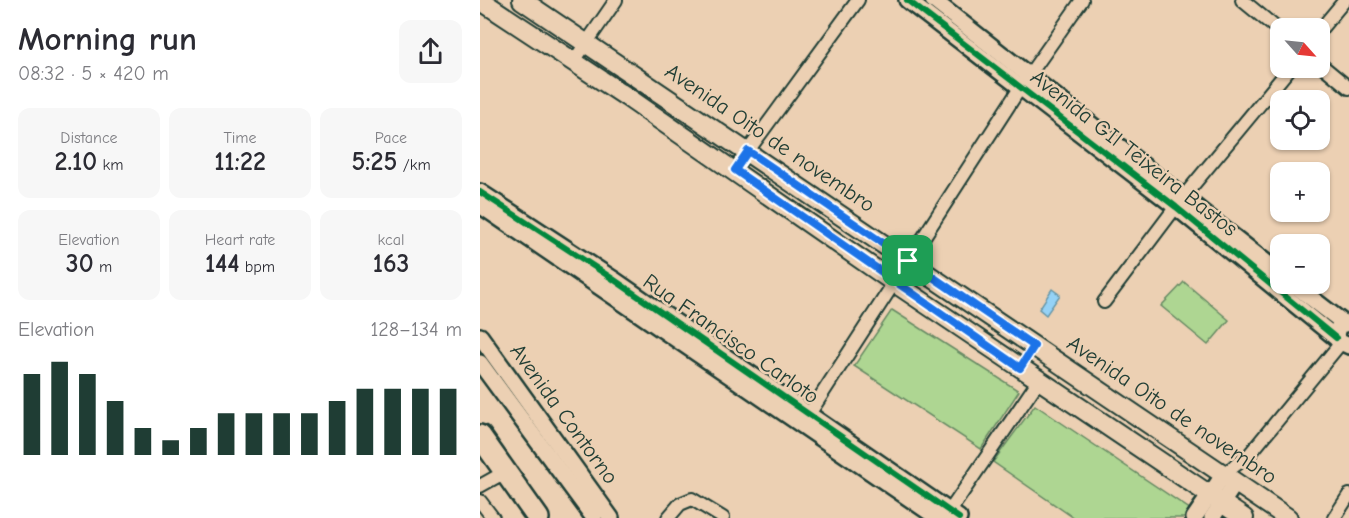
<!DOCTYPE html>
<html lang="en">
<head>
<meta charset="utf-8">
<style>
  :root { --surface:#fff; --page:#f7f7f7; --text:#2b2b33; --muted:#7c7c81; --accent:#1f3d34 }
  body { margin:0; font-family:"Comic Neue",sans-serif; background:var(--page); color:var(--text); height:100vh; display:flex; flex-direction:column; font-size:22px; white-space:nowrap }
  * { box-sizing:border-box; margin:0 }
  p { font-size:20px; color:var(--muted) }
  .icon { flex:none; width:33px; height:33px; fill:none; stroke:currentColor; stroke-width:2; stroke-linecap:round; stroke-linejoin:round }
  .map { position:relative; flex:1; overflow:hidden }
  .side { display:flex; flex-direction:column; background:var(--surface); width:480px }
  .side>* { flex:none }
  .needle { width:39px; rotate:117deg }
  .fabs { position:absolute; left:790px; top:18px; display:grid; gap:12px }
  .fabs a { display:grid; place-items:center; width:60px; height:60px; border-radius:12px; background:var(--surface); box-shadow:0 2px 4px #0004; font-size:30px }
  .pin { position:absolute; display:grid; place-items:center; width:51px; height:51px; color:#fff; margin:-26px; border-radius:12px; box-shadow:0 3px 9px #0006 }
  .round { display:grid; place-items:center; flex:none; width:63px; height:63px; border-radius:12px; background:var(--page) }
  .headline { display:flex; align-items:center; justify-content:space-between; height:102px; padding:0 18px }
  h1 { font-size:33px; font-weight:700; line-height:45px }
  .stats { display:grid; grid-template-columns:repeat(3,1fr); gap:9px; height:102px; padding:6px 18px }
  .stats div { display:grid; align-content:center; border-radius:12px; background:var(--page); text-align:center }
  .stats b { font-size:26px; font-weight:700 }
  .stats small { font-size:16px; font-weight:400 }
  .stats p { font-size:16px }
  .chart { height:168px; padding:12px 18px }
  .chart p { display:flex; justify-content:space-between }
  .chart svg { width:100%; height:108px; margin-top:6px; stroke:var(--accent); stroke-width:6 }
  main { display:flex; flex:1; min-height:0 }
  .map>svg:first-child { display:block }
  .green { fill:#aed692; stroke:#668a63; stroke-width:1.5 }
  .water { fill:#95d2f6; stroke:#6696a8; stroke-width:1.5 }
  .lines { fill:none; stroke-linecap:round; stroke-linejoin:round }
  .minor-casing { stroke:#1f3d34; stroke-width:16 }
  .tertiary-casing { stroke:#1f3d34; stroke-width:20 }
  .secondary-casing { stroke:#1f3d34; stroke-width:22 }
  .trunk-casing { stroke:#1f3d34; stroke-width:26 }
  .minor { stroke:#ecd0b3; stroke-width:12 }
  .tertiary { stroke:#ecd0b3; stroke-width:15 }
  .secondary { stroke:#ecd0b3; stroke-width:18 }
  .trunk { stroke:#ecd0b3; stroke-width:21 }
  .cycleway-casing { stroke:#ecd0b3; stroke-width:10 }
  .cycleway { stroke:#00873e; stroke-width:6 }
  .route-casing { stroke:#fff; stroke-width:12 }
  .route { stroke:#1a73e8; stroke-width:8 }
  .labels { text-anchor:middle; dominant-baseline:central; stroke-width:5; stroke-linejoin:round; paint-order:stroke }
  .street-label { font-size:22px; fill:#1f3d34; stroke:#ecd0b3 }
</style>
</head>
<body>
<main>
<section class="side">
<div class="headline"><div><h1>Morning run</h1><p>08:32 · 5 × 420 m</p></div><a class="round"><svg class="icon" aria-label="share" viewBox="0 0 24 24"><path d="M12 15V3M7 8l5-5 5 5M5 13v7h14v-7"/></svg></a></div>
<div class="stats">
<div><p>Distance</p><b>2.10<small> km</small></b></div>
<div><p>Time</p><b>11:22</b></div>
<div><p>Pace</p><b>5:25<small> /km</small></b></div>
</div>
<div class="stats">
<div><p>Elevation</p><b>30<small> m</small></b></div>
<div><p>Heart rate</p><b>144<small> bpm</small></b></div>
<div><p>kcal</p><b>163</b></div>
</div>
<div class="chart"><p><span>Elevation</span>128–134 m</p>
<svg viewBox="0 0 160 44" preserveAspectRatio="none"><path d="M5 44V11M15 44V6M25 44V11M35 44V22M45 44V33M55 44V38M65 44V33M75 44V27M85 44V27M95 44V27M105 44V27M115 44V22M125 44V17M135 44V17M145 44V17M155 44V17"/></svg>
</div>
</section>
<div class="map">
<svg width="869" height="518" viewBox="0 0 869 518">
  <rect width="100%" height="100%" fill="#ecd0b3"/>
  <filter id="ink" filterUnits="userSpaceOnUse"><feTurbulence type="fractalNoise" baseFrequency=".0167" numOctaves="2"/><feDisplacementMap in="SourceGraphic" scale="12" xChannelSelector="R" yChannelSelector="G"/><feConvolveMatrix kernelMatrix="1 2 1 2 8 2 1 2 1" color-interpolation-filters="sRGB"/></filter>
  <g filter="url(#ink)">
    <!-- green -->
    <g class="green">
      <path d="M 704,282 L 749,320 L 728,345 L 681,306 Z"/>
      <path d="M 412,310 L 539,391 L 501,449 L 374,366 Z"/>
      <path d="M 555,405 L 714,512 L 709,518 L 594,518 L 513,462 Z"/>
    </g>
    <!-- water -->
    <path class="water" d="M 572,289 L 580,295 L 566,315 L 559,309 Z"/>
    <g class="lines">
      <defs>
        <g id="minor">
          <path d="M 762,0 L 801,32"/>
          <path d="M 840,30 L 865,0"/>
          <path d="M 94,61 L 136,0"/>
          <path d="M 840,64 L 869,88"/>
          <path d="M 254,170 L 378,0"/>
          <path d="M 624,302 L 704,196 L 810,68"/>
          <path d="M 324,422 L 540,88 L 602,0"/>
          <path d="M 744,474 L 769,455 L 860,344"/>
          <path d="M 0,486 L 25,472"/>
          <path d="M 0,501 L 13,518"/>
          <path d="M 188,518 L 200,504 L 212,499 L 243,518"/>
          <path d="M 465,518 L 559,380"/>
          <path d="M 854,518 L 869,495"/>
        </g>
        <g id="tertiary">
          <path d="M 427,0 L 696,207 L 856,338"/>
          <path d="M 453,0 L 801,274"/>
          <path d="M 0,192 L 133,279 L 479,518"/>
          <path d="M 0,205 L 458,518"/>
          <path d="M 813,284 L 865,324"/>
          <path d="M 858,328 L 856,334 L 858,341 L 869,346"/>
          <path d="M 0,336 L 131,518"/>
          <path d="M 0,363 L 114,518"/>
          <path d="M 714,518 L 744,474"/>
          <path d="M 732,518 L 756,482"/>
        </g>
        <g id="secondary">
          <path d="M 0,0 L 147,97 L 415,283 L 764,518"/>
          <path d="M 42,0 L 808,518"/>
        </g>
        <path id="trunk" d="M 0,436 L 58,518"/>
      </defs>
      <!-- minor casing -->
      <use href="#minor" class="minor-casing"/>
      <!-- tertiary casing -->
      <use href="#tertiary" class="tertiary-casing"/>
      <!-- secondary casing -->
      <use href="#secondary" class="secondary-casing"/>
      <!-- trunk casing -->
      <use href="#trunk" class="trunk-casing"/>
      <!-- minor -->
      <use href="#minor" class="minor"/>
      <!-- tertiary -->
      <use href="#tertiary" class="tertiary"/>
      <!-- secondary -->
      <use href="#secondary" class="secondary"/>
      <!-- trunk -->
      <use href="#trunk" class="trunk"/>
      <defs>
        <g id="cycleway">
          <path d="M 427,0 L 696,207 L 856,338"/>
          <path d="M 0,192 L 133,279 L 479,518"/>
        </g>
      </defs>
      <!-- cycleway casing -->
      <use href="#cycleway" class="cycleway-casing"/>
      <!-- cycleway -->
      <use href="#cycleway" class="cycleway"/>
    </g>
  </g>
  <g class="lines" filter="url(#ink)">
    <defs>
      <path id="route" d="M 268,151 L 554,346 L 540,368 L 255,170 Z"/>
    </defs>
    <!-- route casing -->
    <use href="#route" class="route-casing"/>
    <!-- route -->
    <use href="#route" class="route"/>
  </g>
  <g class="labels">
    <!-- street labels -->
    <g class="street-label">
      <text transform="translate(290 138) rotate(34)">Avenida Oito de novembro</text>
      <text transform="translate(654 153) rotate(38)">Avenida GIl Teixeira Bastos</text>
      <text transform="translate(251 339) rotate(35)">Rua Francisco Carloto</text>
      <text transform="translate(692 410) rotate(34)">Avenida Oito de novembro</text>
      <text transform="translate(84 414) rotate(54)">Avenida Contorno</text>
    </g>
  </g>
</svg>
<div class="fabs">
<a><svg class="needle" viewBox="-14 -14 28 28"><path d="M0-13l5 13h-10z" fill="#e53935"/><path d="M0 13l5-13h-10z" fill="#7c7c81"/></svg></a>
<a><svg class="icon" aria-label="locate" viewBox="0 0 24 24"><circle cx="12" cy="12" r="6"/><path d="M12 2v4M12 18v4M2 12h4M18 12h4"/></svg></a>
<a>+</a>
<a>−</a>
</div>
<div class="pin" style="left:428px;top:261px;background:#1e9e55"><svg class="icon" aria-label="arrive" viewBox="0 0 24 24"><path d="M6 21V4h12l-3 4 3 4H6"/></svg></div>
</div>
</main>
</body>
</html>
